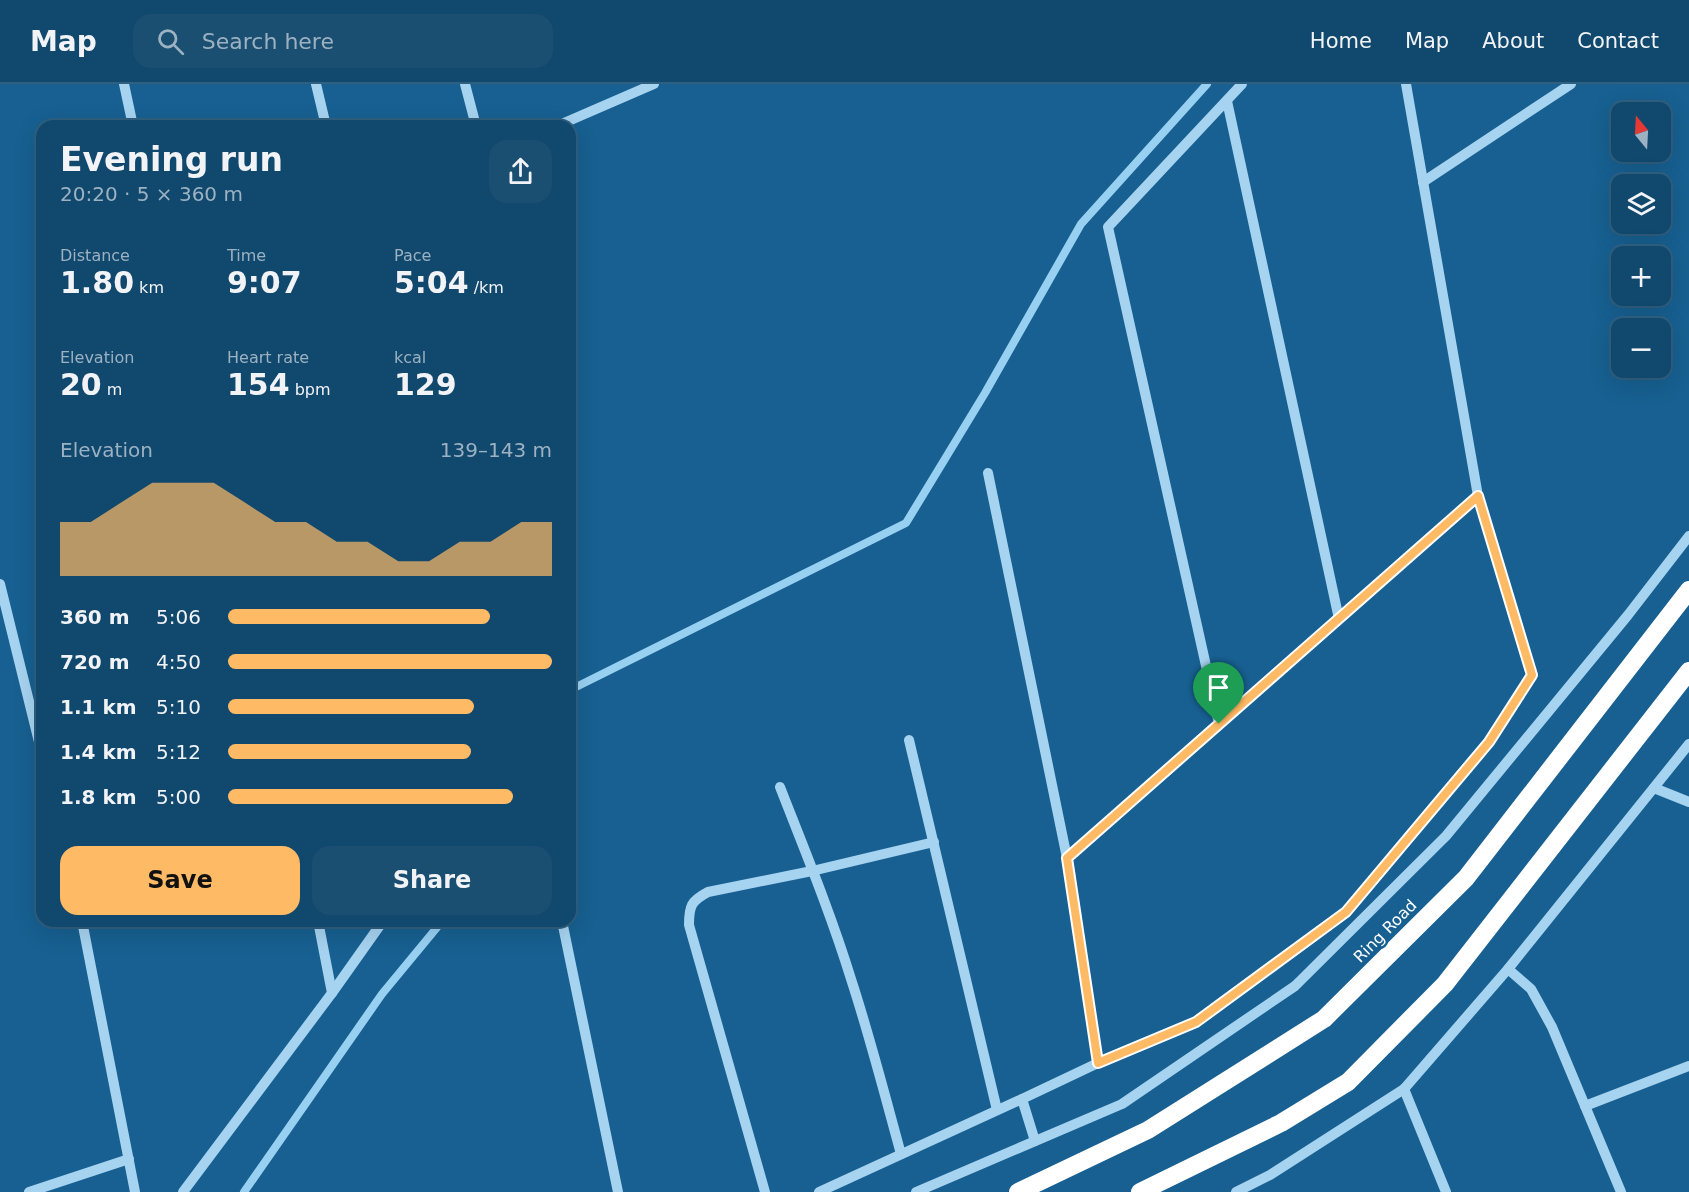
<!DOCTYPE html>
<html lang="en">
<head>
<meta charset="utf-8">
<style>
  :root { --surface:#11486d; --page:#1a4f72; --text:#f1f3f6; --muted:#9cb2c2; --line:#306080; --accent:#ffba65 }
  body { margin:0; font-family:"DejaVu Sans",sans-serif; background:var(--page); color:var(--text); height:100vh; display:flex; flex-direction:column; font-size:22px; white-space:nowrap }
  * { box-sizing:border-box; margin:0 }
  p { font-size:20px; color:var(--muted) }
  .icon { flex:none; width:33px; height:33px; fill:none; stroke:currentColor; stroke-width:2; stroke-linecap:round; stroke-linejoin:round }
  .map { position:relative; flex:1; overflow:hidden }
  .details { position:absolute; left:36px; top:36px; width:540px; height:807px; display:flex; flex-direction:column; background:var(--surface); border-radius:18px; box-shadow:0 6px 24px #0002,0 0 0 2px var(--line) }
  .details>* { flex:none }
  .needle { width:39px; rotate:342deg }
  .buttons { position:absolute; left:1611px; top:18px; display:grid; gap:12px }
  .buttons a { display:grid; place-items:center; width:60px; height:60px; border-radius:12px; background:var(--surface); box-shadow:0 6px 24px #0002,0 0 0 2px var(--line); font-size:30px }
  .pin { position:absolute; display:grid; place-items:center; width:51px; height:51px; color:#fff; margin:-62px -26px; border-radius:50% 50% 50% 0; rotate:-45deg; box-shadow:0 0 6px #0007 }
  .pin .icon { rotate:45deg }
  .round { display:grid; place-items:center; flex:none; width:63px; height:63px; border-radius:18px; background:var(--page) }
  .summary { display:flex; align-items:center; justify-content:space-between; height:102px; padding:0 24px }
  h1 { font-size:33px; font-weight:800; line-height:45px }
  .stats { display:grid; grid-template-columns:repeat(3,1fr); gap:9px; height:102px; padding:6px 24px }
  .stats div { display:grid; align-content:center }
  .stats b { font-size:30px; font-weight:800 }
  .stats small { font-size:16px; font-weight:400 }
  .stats p { font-size:16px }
  .chart { height:168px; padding:12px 24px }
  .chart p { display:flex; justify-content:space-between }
  .chart svg { width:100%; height:108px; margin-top:6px; fill:var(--accent); opacity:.7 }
  .button { display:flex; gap:12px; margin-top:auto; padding:12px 24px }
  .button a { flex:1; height:69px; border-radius:18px; background:var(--accent); color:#111; font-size:24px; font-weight:800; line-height:69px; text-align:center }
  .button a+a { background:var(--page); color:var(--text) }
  ul { padding:0 24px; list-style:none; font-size:20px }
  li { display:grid; grid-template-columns:96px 72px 1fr; align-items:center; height:45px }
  li i { height:15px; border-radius:8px; background:var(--accent) }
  header { display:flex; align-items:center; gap:36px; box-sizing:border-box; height:84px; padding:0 30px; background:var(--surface); border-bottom:2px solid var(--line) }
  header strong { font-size:28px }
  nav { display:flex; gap:33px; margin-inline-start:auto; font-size:21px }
  .search { width:420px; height:54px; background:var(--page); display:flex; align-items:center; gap:15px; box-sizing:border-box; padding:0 21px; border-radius:18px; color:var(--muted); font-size:22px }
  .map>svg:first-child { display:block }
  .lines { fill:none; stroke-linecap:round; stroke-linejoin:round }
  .stream { stroke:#98d0f2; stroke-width:8 }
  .minor { stroke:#a6d3f0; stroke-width:10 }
  .highway { stroke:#fff; stroke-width:18 }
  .route-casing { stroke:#fff; stroke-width:12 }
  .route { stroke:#ffba65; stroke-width:8 }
  .labels { text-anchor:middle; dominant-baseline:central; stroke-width:5; stroke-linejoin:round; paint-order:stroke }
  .street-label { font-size:16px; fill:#fff; stroke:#176091 }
</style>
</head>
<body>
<header>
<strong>Map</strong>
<div class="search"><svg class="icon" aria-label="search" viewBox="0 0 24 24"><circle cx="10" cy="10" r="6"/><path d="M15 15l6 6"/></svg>Search here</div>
<nav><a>Home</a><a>Map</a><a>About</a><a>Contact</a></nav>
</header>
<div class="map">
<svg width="1689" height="1108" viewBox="0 0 1689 1108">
  <rect width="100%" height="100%" fill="#176091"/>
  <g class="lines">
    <!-- stream -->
    <g class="stream">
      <path d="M 570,606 L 906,439 L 985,309 L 1081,140 L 1207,0"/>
      <path d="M 244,1108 L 382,910 L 439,841 L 441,837"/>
    </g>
    <!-- minor -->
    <g class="minor">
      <path d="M 124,0 L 133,42"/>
      <path d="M 316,0 L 326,42"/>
      <path d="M 465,0 L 476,42"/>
      <path d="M 1227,17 L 1339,535"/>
      <path d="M 557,42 L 654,0"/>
      <path d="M 1423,98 L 1571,0"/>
      <path d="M 988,389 L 1067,774 L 1098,979 L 1022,1015 L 1035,1057"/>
      <path d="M 0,500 L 42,670"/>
      <path d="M 1219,640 L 1108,143 L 1242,0"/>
      <path d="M 909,656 L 997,1026"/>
      <path d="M 780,703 C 805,767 831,830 851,895 C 870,953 885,1012 901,1070"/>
      <path d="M 1654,704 L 1689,718"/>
      <path d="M 1067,774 L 1478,412"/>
      <path d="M 82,837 L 135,1108"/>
      <path d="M 562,837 L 618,1108"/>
      <path d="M 1508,885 L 1531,905 L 1552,943 L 1621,1108"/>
      <path d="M 332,909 L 383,837"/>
      <path d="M 1098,979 L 1196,938 L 1346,828 L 1489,658 L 1532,591 L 1478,412 L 1406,0"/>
      <path d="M 1404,1005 L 1446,1108"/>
      <path d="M 1585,1022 L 1689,982"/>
      <path d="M 29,1108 L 129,1075"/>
      <path d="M 183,1108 L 332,909 L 318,837"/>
      <path d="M 765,1108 L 689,841 C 689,822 691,817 708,808 L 812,787 L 934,758"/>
      <path d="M 819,1108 L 1022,1015"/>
      <path d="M 916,1108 L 1122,1020 L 1295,902 L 1446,752 L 1628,531 L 1689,452"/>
      <path d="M 1236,1108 L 1270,1091 L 1404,1005 L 1508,885 L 1689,660"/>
    </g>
    <!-- highway -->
    <g class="highway">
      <path d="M 1018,1108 L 1148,1046 L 1324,935 L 1466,794 L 1689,506"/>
      <path d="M 1140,1108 L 1281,1039 L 1348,998 L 1445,900 L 1689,587"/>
    </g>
  </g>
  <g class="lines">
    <defs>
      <path id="route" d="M 1478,412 L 1532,591 L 1489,658 L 1346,828 L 1196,938 L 1098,979 L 1067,774 Z"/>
    </defs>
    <!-- route casing -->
    <use href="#route" class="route-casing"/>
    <!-- route -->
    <use href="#route" class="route"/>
  </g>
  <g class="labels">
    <!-- street labels -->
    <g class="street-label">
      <text transform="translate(1385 847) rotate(-45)">Ring Road</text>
    </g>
  </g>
</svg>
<div class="buttons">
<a><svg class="needle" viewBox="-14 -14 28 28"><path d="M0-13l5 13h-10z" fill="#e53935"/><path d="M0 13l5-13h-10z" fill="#9cb2c2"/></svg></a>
<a><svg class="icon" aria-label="layers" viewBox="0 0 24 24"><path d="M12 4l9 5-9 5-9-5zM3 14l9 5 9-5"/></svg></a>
<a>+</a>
<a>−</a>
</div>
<div class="pin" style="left:1219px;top:640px;background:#1e9e55"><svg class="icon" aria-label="arrive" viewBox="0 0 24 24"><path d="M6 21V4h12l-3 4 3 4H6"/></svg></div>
<section class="details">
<div class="summary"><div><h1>Evening run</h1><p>20:20 · 5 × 360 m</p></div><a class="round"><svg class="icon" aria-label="share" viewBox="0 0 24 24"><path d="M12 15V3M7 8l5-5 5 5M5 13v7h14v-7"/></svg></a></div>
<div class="stats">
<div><p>Distance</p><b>1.80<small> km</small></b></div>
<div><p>Time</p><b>9:07</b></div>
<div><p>Pace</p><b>5:04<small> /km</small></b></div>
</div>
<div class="stats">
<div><p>Elevation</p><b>20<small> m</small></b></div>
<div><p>Heart rate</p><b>154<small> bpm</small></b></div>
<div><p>kcal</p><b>129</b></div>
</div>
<div class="chart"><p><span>Elevation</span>139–143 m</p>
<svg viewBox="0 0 160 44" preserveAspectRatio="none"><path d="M0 44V22L10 22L20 14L30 6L40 6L50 6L60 14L70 22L80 22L90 30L100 30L110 38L120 38L130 30L140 30L150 22L160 22V44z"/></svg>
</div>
<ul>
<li><b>360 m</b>5:06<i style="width:81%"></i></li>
<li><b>720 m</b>4:50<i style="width:100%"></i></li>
<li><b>1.1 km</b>5:10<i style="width:76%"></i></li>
<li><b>1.4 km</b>5:12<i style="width:75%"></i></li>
<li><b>1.8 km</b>5:00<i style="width:88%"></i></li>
</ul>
<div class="button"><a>Save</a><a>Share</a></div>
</section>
</div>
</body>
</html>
